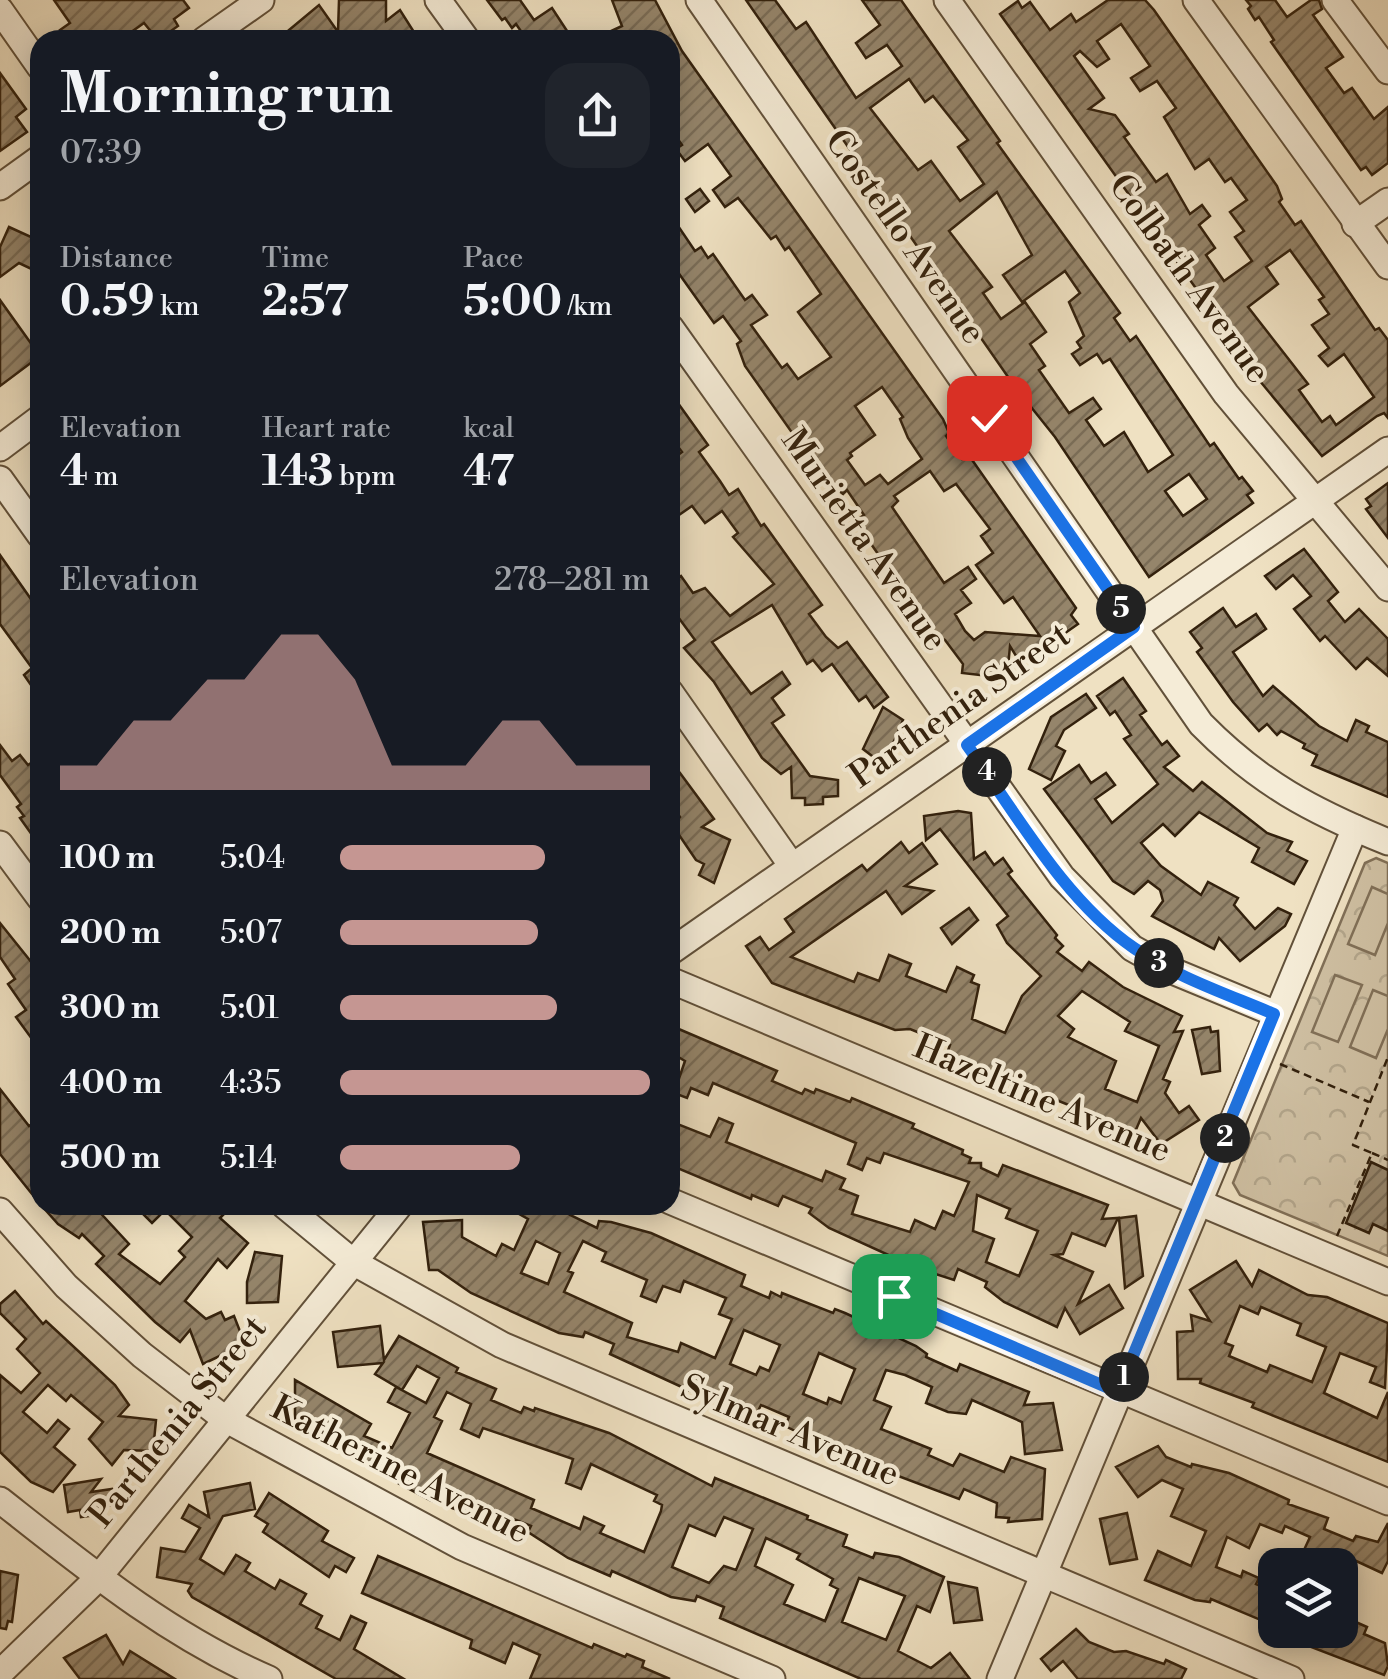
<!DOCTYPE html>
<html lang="en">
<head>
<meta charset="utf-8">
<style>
  :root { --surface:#171b24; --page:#20242c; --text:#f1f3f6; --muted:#9ea1a6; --accent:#c59692 }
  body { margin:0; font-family:"Libre Bodoni",serif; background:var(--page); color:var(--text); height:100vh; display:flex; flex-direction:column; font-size:38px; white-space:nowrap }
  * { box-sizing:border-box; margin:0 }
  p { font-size:32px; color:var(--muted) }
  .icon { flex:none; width:55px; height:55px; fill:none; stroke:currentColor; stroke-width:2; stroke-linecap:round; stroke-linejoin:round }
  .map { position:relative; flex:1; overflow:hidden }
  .drawer { position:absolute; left:30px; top:30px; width:650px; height:1185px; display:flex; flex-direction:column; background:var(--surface); border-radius:30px; box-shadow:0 5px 25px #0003 }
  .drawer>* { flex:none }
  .tools { position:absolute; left:1258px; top:1548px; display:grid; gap:20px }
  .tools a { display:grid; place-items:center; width:100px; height:100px; border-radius:20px; background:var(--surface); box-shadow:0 5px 25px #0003; font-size:50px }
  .pin { position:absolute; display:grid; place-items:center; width:85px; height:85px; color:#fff; margin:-42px; border-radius:20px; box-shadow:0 5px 15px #0006 }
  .km { position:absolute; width:50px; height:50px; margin:-25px; border-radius:50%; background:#222; color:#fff; font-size:28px; line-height:50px; text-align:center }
  .round { display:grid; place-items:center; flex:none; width:105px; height:105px; border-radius:30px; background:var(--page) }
  .overview { display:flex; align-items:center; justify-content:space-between; height:170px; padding:0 30px }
  h1 { font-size:55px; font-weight:700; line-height:75px }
  .figures { display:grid; grid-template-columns:repeat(3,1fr); gap:15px; height:170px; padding:10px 30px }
  .figures div { display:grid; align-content:center }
  .figures b { font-size:42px; font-weight:700 }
  .figures small { font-size:28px; font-weight:400 }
  .figures p { font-size:28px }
  .chart { height:280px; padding:20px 30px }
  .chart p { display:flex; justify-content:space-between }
  .chart svg { width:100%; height:180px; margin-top:10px; fill:var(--accent); opacity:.7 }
  ul { padding:0 30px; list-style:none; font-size:32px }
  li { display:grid; grid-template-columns:160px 120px 1fr; align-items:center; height:75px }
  li i { height:25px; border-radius:12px; background:var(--accent) }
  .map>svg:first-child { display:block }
  .park { fill:url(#park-crowns); stroke:#817058; stroke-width:2.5 }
  .pitch { fill:#cfc0a3; stroke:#817058; stroke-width:2.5 }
  .building { fill:url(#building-hatch); stroke:#33210d; stroke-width:2.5; fill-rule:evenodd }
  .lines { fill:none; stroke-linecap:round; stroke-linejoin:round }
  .minor-casing { stroke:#62513a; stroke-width:29 }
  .path { stroke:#33210d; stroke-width:2.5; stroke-dasharray:8 5; stroke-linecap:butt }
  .minor { stroke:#f5ecd7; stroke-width:25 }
  .route-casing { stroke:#fff; stroke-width:20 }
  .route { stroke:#1a73e8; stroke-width:12 }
  .labels { text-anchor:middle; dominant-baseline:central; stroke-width:8; stroke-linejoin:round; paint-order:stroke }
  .street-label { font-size:35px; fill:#33210d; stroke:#f5ecd7 }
</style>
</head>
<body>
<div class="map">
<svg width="1388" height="1679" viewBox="0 0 1388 1679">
  <defs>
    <pattern id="park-crowns" width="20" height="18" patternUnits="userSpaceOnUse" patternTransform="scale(2.5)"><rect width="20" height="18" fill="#cfc0a3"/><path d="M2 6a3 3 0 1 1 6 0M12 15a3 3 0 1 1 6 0" fill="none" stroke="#b2a58b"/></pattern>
    <pattern id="building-hatch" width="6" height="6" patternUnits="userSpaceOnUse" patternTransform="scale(2.5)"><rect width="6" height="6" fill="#95856b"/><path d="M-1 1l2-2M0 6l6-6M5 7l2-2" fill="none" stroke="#7a6c56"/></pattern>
  </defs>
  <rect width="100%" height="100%" fill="#efe1c2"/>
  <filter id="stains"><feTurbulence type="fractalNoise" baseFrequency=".002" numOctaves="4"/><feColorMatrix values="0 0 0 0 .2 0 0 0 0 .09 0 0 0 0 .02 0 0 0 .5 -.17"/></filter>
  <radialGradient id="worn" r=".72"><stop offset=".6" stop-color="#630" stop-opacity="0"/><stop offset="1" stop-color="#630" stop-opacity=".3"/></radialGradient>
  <!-- park -->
  <path class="park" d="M 1376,858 L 1388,863 L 1388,1256 L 1240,1195 L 1233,1183 L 1365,863 Z"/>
  <!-- pitch -->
  <g class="pitch">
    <path d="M 1372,887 L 1388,894 L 1388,923 L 1375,955 L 1348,944 Z"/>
    <path d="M 1335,975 L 1362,985 L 1338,1042 L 1312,1032 Z"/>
    <path d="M 1373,990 L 1388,996 L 1388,1029 L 1376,1058 L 1350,1047 Z"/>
  </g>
  <!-- building -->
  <g class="building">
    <path d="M 54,0 L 183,0 L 189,8 L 174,19 L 178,26 L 158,40 L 144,23 L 120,40 L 67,40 L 60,30 L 70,23 Z"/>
    <path d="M 339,0 L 386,0 L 386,21 L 400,10 L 419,40 L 277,40 L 319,5 L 338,32 Z"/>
    <path d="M 487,0 L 520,0 L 534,20 L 552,8 L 569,34 L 560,40 L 527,40 L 516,24 L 512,28 L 505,18 L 502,20 Z"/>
    <path d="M 612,0 L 655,0 L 682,51 L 943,419 L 949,433 L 946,436 L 962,459 L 970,457 L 1076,608 L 1071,615 L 1078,624 L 1021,664 L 1010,646 L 1007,678 L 962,673 L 963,664 L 945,640 L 934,634 L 855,521 L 864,515 L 847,490 L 843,494 L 824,478 L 745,366 L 737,344 L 741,341 L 723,316 L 714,323 L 670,261 L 670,214 L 695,251 L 701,247 L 708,258 L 713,254 L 745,300 L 752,295 L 767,315 L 751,325 L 782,368 L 787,364 L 798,379 L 831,357 L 798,312 L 821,294 L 789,247 L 785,250 L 776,236 L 771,239 L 738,198 L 725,207 L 713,190 L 731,176 L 708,144 L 685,161 L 676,149 L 682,145 L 670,128 L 670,40 L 636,40 L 634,35 L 592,40 L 622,26 ZM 882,387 L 903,417 L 900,419 L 908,438 L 922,459 L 888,484 L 880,475 L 865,485 L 847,460 L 852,456 L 850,453 L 875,435 L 855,406 ZM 930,471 L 944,491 L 956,484 L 990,529 L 981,536 L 993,553 L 976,565 L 1004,603 L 1013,597 L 1040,636 L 985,632 L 974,640 L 965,631 L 955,614 L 971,603 L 961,590 L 976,579 L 968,567 L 944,583 L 892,507 L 898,501 L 894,496 Z"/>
    <path d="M 746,0 L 775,0 L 796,29 L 806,22 L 856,98 L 902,66 L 887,45 L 866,58 L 856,43 L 880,25 L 862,0 L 901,0 L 1000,141 L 997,143 L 1120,313 L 1114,318 L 1130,341 L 1136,336 L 1210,446 L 1214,443 L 1239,479 L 1242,477 L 1253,491 L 1247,495 L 1253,503 L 1149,577 L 1055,437 L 1015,387 ZM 909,79 L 925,102 L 933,96 L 968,140 L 958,147 L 984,184 L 960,201 L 931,161 L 918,170 L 870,108 ZM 997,192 L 1032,255 L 1003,275 L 1022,302 L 1065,271 L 1080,293 L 1069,302 L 1084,336 L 1077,342 L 1081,348 L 1072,354 L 1080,365 L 1097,354 L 1103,363 L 1110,359 L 1173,455 L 1148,472 L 1124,432 L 1104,446 L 1086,420 L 1101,409 L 1093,398 L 1069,413 L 1039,370 L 1045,366 L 1030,344 L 1046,332 L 1025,302 L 1001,319 L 983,293 L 992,287 L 949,231 ZM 1189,474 L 1207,499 L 1183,516 L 1165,491 Z"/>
    <path d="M 1108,0 L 1145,0 L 1154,10 L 1277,186 L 1282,199 L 1279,202 L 1295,225 L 1301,221 L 1375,330 L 1379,328 L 1388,340 L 1388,418 L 1384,413 L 1377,416 L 1322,456 L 1235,351 L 1216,324 L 1220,322 L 1000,14 L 1018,1 L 1022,8 L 1030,2 L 1050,30 L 1071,14 L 1076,22 ZM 1121,24 L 1150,66 L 1131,78 L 1140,91 L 1157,81 L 1176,108 L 1164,117 L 1195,169 L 1209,159 L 1225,182 L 1231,178 L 1247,200 L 1230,212 L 1244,231 L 1235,237 L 1252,261 L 1224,281 L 1206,255 L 1215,248 L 1199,225 L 1210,216 L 1202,205 L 1190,214 L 1167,174 L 1156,182 L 1124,137 L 1129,134 L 1115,115 L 1089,109 L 1104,98 L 1074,56 L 1080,51 L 1097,67 L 1109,59 L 1097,41 ZM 1290,250 L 1324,297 L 1319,300 L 1329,314 L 1312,325 L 1329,348 L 1319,356 L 1328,366 L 1344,354 L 1374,397 L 1336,425 L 1330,416 L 1322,422 L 1299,390 L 1308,384 L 1248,307 L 1278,284 L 1266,267 Z"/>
    <path d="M 1246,0 L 1275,0 L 1287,17 L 1311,0 L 1319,0 L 1322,9 L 1313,15 L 1343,57 L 1326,68 L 1344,93 L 1352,88 L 1374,119 L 1388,107 L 1388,163 L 1372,175 L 1366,167 L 1361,170 L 1271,42 L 1274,40 L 1259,17 L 1255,20 L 1248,9 L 1251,6 Z"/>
    <path d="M 0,73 L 26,109 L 16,117 L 27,132 L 0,151 Z"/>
    <path d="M 700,189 L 709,201 L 695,212 L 686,199 Z"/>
    <path d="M 9,227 L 40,241 L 40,273 L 19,263 L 0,277 L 0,247 Z"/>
    <path d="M 0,300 L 40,356 L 0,386 Z"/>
    <path d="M 670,392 L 708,445 L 699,452 L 720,481 L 729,495 L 738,489 L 761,526 L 764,524 L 822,605 L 809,614 L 826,637 L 838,648 L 847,642 L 888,697 L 874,708 L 866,696 L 859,701 L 832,664 L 822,671 L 813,660 L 807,664 L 772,605 L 712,642 L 751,694 L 782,672 L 790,684 L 772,698 L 784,715 L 772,723 L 810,776 L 838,780 L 838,796 L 823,797 L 823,804 L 805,805 L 805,798 L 792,798 L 791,767 L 781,774 L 762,758 L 714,682 L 684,648 L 695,640 L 670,606 L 670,584 L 681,576 L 693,593 L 705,588 L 730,616 L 774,584 L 733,537 L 738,533 L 722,511 L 705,523 L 692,506 L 676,517 L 670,509 L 670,461 L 682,452 L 670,436 Z"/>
    <path d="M 1388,483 L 1388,538 L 1366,509 L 1371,506 L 1366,499 Z"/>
    <path d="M 1304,549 L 1338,592 L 1328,601 L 1345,622 L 1359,609 L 1388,639 L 1388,676 L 1367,658 L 1356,669 L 1325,636 L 1320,641 L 1294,609 L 1311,596 L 1293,575 L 1276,589 L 1265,576 Z"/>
    <path d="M 0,555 L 40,612 L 40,698 L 24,675 L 32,668 L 0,624 Z"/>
    <path d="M 1223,608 L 1236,627 L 1256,614 L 1266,629 L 1233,652 L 1263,696 L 1273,686 L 1319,726 L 1347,741 L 1356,720 L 1369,726 L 1366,732 L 1388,742 L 1388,797 L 1312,765 L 1317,755 L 1303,748 L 1305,744 L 1281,731 L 1277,735 L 1267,724 L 1259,731 L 1233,702 L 1197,652 L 1202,648 L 1190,632 Z"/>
    <path d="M 1123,678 L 1146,711 L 1140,715 L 1162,745 L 1167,741 L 1179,756 L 1164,767 L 1193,791 L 1202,782 L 1267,833 L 1292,842 L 1287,851 L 1307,861 L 1294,884 L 1252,862 L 1259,848 L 1199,812 L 1175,836 L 1163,824 L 1141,843 L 1161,866 L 1201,895 L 1208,882 L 1238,898 L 1234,905 L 1255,929 L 1278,908 L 1291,914 L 1285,926 L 1240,961 L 1219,938 L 1214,949 L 1152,916 L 1163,901 L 1160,890 L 1148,881 L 1134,894 L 1113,881 L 1044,789 L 1079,765 L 1091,783 L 1106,773 L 1115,785 L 1095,799 L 1112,823 L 1158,784 L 1124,739 L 1131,735 L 1115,711 L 1110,715 L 1097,696 Z"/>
    <path d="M 1086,694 L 1096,708 L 1064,730 L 1056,746 L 1065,751 L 1051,780 L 1029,769 L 1051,717 Z"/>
    <path d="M 883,707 L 903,720 L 884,765 L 863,749 Z"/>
    <path d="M 0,745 L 12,761 L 20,755 L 28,765 L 34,761 L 40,769 L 40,846 L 20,818 L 24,816 L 17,807 L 21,804 L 0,775 Z"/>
    <path d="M 680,773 L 714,819 L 702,827 L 730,840 L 714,883 L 699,875 L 704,864 L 696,860 L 673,826 L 680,817 L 670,803 L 670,780 Z"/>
    <path d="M 958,811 L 971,813 L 974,859 L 985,852 L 994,865 L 1003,858 L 1012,871 L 1008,874 L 1057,935 L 1055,938 L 1063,946 L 1057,952 L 1082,971 L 1089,962 L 1123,987 L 1182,1016 L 1174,1032 L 1183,1031 L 1163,1079 L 1170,1082 L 1165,1093 L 1179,1113 L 1189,1106 L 1199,1120 L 1161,1144 L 1141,1118 L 1135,1132 L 1049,1097 L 1048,1100 L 946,1056 L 950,1045 L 910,1029 L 895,1030 L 772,983 L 746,946 L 760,937 L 769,950 L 794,932 L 785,919 L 862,865 L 867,871 L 901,842 L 909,853 L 922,843 L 937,864 L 905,886 L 933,891 L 902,914 L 886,891 L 791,957 L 854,982 L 858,973 L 879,981 L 889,955 L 911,964 L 906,976 L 946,992 L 957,967 L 974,975 L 971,982 L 979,985 L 972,1019 L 1005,1033 L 1022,996 L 1041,976 L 1007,943 L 997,925 L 1008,916 L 940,829 L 926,840 L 924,816 ZM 1082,991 L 1130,1022 L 1125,1031 L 1159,1046 L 1137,1102 L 1105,1089 L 1116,1061 L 1068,1037 L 1074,1029 L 1058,1016 Z"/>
    <path d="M 969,908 L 978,920 L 952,944 L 941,928 Z"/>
    <path d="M 0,923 L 40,973 L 40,1050 L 16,1017 L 26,1010 L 8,984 L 15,979 L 0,957 Z"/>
    <path d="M 674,1027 L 777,1071 L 772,1081 L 802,1094 L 805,1089 L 814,1093 L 816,1089 L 850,1102 L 852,1098 L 914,1124 L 912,1128 L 963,1150 L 962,1154 L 971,1158 L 969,1163 L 981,1163 L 981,1168 L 998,1176 L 1003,1165 L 1108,1205 L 1102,1219 L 1118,1218 L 1105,1246 L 1072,1233 L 1063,1254 L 1054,1255 L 1093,1272 L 1078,1304 L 1109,1285 L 1123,1308 L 1080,1334 L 1065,1308 L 1057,1327 L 1004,1302 L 985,1287 L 987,1282 L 958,1269 L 954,1280 L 917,1268 L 829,1228 L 809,1213 L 812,1208 L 783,1196 L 778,1206 L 752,1195 L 751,1199 L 670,1165 L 670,1121 L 710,1137 L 719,1118 L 733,1124 L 726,1142 L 822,1181 L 826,1171 L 845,1179 L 840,1189 L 858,1196 L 852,1214 L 910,1232 L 915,1220 L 935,1229 L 943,1211 L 954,1216 L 969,1182 L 884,1153 L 880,1163 L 867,1158 L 862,1170 L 848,1164 L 856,1143 L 713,1083 L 708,1095 L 691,1088 L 687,1098 L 674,1093 L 685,1061 L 670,1052 ZM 977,1195 L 1010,1209 L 1006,1218 L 1038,1231 L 1019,1276 L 986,1262 L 994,1239 L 973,1231 Z"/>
    <path d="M 1210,1027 L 1211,1032 L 1218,1031 L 1220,1071 L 1202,1074 L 1192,1030 Z"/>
    <path d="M 0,1089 L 29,1126 L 32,1124 L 40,1134 L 40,1204 L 0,1154 Z"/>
    <path d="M 1371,1162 L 1388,1170 L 1388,1231 L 1373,1224 L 1369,1233 L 1346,1223 Z"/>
    <path d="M 41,1205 L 93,1205 L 129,1244 L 119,1254 L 160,1284 L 185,1257 L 179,1251 L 192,1237 L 165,1210 L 152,1223 L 141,1212 L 148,1205 L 215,1205 L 224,1214 L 220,1218 L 248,1243 L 227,1268 L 218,1259 L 185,1301 L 206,1319 L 221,1312 L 225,1320 L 234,1316 L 245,1344 L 203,1364 L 190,1330 L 180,1342 L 155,1322 L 96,1264 L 104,1256 L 82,1234 L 79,1238 L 58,1224 Z"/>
    <path d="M 503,1205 L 574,1205 L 570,1215 L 597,1228 L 599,1221 L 611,1222 L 651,1233 L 745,1275 L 741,1286 L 769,1298 L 771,1292 L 781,1297 L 782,1293 L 833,1313 L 835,1309 L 845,1313 L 916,1346 L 927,1354 L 926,1357 L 957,1371 L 960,1364 L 1029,1392 L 1024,1405 L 1053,1403 L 1062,1450 L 1025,1454 L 1022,1422 L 972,1400 L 966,1414 L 948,1412 L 926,1403 L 932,1387 L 905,1375 L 886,1370 L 874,1400 L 891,1407 L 881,1429 L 931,1449 L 928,1455 L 953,1466 L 960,1454 L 1004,1472 L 1011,1457 L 1045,1469 L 1042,1519 L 1008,1522 L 1009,1518 L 996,1517 L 997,1503 L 964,1489 L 959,1499 L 848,1457 L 785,1426 L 789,1417 L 761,1405 L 757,1413 L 697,1394 L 610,1354 L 614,1344 L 585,1332 L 583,1337 L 559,1333 L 471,1293 L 438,1270 L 429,1270 L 423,1222 L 462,1220 L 462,1237 L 496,1256 L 502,1244 L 514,1250 L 528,1219 ZM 536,1241 L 560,1253 L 548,1284 L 521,1273 ZM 583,1241 L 606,1252 L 602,1261 L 647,1280 L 641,1296 L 656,1302 L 663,1286 L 680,1292 L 684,1281 L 726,1298 L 719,1314 L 732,1319 L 715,1358 L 681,1343 L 678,1352 L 627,1337 L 632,1323 L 564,1292 L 573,1273 L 568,1271 ZM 744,1330 L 780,1345 L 769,1371 L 760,1367 L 756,1375 L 730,1364 ZM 819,1353 L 855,1369 L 841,1403 L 829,1398 L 827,1404 L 803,1394 Z"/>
    <path d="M 1136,1216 L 1143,1276 L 1125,1288 L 1119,1218 Z"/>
    <path d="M 255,1252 L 282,1256 L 278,1302 L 247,1303 L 247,1282 Z"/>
    <path d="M 1236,1261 L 1252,1286 L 1259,1270 L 1308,1295 L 1327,1297 L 1388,1323 L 1385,1388 L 1370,1382 L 1376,1367 L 1340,1353 L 1324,1393 L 1377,1418 L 1388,1392 L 1388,1462 L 1252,1407 L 1254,1403 L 1200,1383 L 1201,1379 L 1178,1379 L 1177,1332 L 1193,1331 L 1191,1315 L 1210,1321 L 1190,1290 ZM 1240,1306 L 1258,1314 L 1261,1307 L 1301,1324 L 1297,1335 L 1326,1347 L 1312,1382 L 1270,1365 L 1267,1372 L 1229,1356 L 1233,1346 L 1225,1343 Z"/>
    <path d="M 15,1291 L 43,1324 L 46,1321 L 115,1385 L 129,1405 L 119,1416 L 156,1420 L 153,1451 L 124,1450 L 112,1465 L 89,1439 L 103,1422 L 71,1395 L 66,1401 L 48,1385 L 23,1412 L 47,1433 L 58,1420 L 69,1429 L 54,1447 L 75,1465 L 53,1492 L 31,1482 L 0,1452 L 0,1375 L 21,1393 L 40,1373 L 17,1349 L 26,1339 L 0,1313 L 0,1304 Z"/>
    <path d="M 380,1326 L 384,1360 L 399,1336 L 458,1368 L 456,1372 L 496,1389 L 491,1400 L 521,1413 L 524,1407 L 534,1411 L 535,1408 L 609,1433 L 712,1486 L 715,1478 L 808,1516 L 807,1519 L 847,1535 L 843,1546 L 873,1558 L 875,1553 L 899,1557 L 944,1577 L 930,1612 L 917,1606 L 898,1651 L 931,1668 L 950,1653 L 970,1679 L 861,1679 L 720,1618 L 724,1607 L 697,1596 L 695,1601 L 671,1597 L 612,1571 L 610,1576 L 568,1558 L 528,1532 L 531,1526 L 503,1515 L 499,1525 L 430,1500 L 368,1467 L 370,1464 L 359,1458 L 363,1451 L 338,1436 L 332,1446 L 318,1438 L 325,1426 L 295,1424 L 295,1380 L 371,1424 L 364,1436 L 392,1448 L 410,1413 L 388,1402 L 396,1387 L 426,1403 L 439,1378 L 417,1366 L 402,1390 L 375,1374 L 383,1363 L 338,1367 L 333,1332 ZM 447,1392 L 471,1404 L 461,1429 L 479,1437 L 483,1428 L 573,1459 L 566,1483 L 581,1489 L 591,1464 L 657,1495 L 654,1501 L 662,1505 L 661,1511 L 644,1552 L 600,1533 L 604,1526 L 584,1517 L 580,1529 L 531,1508 L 534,1500 L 427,1453 L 442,1421 L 434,1417 ZM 724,1517 L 753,1529 L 736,1570 L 724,1566 L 709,1583 L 672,1567 L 689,1525 L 715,1536 ZM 766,1538 L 800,1554 L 797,1559 L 833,1579 L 830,1585 L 838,1589 L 825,1621 L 784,1604 L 793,1585 L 755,1566 ZM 859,1578 L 905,1596 L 886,1640 L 842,1622 Z"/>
    <path d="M 1158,1446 L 1166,1457 L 1191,1467 L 1192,1464 L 1229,1473 L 1289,1500 L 1288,1504 L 1328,1518 L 1324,1529 L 1353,1541 L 1356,1536 L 1378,1542 L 1388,1523 L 1388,1561 L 1382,1573 L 1339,1553 L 1335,1563 L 1304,1550 L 1310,1537 L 1285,1526 L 1282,1533 L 1260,1524 L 1249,1548 L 1227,1537 L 1216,1567 L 1241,1577 L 1243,1571 L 1259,1578 L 1256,1584 L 1275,1592 L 1275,1626 L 1211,1599 L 1210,1602 L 1195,1600 L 1145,1580 L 1158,1551 L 1191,1566 L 1206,1531 L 1171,1516 L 1183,1489 L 1162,1480 L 1138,1497 L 1116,1467 Z"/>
    <path d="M 101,1479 L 91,1492 L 112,1489 L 115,1505 L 94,1508 L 96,1515 L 81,1517 L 80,1510 L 68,1512 L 64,1485 Z"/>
    <path d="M 250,1483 L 255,1509 L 223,1516 L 200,1559 L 224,1574 L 236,1555 L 250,1563 L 245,1571 L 275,1589 L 280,1580 L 306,1594 L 300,1604 L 322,1616 L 316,1628 L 340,1640 L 351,1616 L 366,1623 L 354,1649 L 404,1679 L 336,1679 L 192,1597 L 188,1591 L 192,1584 L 157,1577 L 161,1548 L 185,1552 L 200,1528 L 182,1518 L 189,1505 L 209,1517 L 204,1492 Z"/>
    <path d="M 269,1493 L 328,1531 L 322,1541 L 354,1558 L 346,1572 L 335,1566 L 329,1577 L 263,1532 L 268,1524 L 255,1516 Z"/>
    <path d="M 1127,1513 L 1137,1559 L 1110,1564 L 1100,1519 Z"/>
    <path d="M 378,1556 L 592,1648 L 594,1644 L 625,1657 L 627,1654 L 644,1661 L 642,1667 L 670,1679 L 530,1679 L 540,1655 L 513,1643 L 505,1663 L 470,1648 L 472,1640 L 362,1593 Z"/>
    <path d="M 0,1571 L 18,1575 L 12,1622 L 8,1621 L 6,1629 L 0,1628 Z"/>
    <path d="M 948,1582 L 977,1588 L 982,1620 L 954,1623 Z"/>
    <path d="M 1340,1615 L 1367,1627 L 1364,1634 L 1385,1643 L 1388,1666 L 1384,1675 L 1267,1630 L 1340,1630 Z"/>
    <path d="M 1076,1629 L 1089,1642 L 1114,1652 L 1126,1651 L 1164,1664 L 1166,1660 L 1186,1669 L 1181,1679 L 1078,1679 L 1063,1661 L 1051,1671 L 1041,1659 Z"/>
    <path d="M 106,1635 L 123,1664 L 130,1651 L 175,1679 L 80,1679 L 64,1658 Z"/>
  </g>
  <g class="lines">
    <defs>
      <g id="minor">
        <path d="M 438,0 L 467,40"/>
        <path d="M 699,0 L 1201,724 C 1259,783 1312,811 1388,842"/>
        <path d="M 947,0 L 1226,394 L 1388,588"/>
        <path d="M 1196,0 L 1388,266"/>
        <path d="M 1335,0 L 1388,71"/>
        <path d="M 0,10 L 40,67"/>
        <path d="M 204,40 L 261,0"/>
        <path d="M 0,187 L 40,158"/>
        <path d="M 1355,224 L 1388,201"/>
        <path d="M 670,327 L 1062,877 L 1132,948 L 1175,972 L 1274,1013"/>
        <path d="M 0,448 L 40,418"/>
        <path d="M 0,479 L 40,535"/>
        <path d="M 670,692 L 792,866"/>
        <path d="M 0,844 L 40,898"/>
        <path d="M 670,952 L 1388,450"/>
        <path d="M 670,980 L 1388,1282"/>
        <path d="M 670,1201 L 1388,1502"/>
        <path d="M 284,1205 L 353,1262 L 502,1345 L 1291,1679"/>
        <path d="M 0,1211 L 66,1286 L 142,1355 L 225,1419 L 462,1547 L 772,1679"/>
        <path d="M 0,1500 C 85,1567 169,1636 269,1679"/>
        <path d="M 0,1673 L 98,1578 L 400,1205"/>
        <path d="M 1000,1679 L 1355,828"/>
      </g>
    </defs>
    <!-- minor casing -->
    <use href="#minor" class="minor-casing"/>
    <!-- path -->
    <g class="path">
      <path d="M 1280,1064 L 1369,1102"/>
      <path d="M 1372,1153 L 1388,1160"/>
      <path d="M 1337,1236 L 1372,1153 L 1353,1145 L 1388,1057"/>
    </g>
    <!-- minor -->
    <use href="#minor" class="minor"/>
  </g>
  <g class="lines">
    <defs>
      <path id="route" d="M 894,1296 L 1118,1392 L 1274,1014 C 1227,994 1176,977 1134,948 C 1064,900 1016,813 967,745 L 1134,627 L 989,418"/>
    </defs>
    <!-- route casing -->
    <use href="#route" class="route-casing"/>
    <!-- route -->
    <use href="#route" class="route"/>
  </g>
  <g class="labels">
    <!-- street labels -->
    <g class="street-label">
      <text transform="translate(905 237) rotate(55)">Costello Avenue</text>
      <text transform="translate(1189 279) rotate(54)">Colbath Avenue</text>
      <text transform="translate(864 540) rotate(55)">Murietta Avenue</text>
      <text transform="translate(960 706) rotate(-35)">Parthenia Street</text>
      <text transform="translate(1042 1099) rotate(23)">Hazeltine Avenue</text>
      <text transform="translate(178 1422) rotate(-51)">Parthenia Street</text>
      <text transform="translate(790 1431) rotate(23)">Sylmar Avenue</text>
      <text transform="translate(400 1470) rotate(27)">Katherine Avenue</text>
    </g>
  </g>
  <rect width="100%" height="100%" filter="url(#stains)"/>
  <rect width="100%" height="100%" fill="url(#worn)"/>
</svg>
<div class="tools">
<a><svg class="icon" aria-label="layers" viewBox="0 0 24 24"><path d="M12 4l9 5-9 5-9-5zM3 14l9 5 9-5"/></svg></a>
</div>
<div class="pin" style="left:894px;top:1296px;background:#1e9e55"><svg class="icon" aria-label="arrive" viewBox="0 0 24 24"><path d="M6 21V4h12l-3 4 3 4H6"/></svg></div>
<div class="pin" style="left:989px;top:418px;background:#d93025"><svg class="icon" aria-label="check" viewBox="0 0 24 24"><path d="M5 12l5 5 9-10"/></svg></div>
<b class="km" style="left:1124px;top:1377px">1</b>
<b class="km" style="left:1225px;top:1138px">2</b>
<b class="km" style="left:1159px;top:963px">3</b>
<b class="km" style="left:987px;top:772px">4</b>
<b class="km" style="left:1121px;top:609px">5</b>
<section class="drawer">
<div class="overview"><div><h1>Morning run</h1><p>07:39</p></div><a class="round"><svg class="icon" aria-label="share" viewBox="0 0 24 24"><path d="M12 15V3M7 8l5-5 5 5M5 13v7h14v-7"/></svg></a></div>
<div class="figures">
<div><p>Distance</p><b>0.59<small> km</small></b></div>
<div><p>Time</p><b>2:57</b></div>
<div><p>Pace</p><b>5:00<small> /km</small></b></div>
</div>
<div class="figures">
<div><p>Elevation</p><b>4<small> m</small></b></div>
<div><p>Heart rate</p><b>143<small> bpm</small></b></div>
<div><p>kcal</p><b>47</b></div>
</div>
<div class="chart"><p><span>Elevation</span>278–281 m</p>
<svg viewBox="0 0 160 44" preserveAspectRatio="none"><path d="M0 44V38L10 38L20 27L30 27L40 17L50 17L60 6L70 6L80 17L90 38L100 38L110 38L120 27L130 27L140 38L150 38L160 38V44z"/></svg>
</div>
<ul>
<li><b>100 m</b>5:04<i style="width:66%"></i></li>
<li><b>200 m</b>5:07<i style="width:64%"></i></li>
<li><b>300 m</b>5:01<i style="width:70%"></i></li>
<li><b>400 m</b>4:35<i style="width:100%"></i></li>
<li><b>500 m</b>5:14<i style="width:58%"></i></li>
</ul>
</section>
</div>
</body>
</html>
